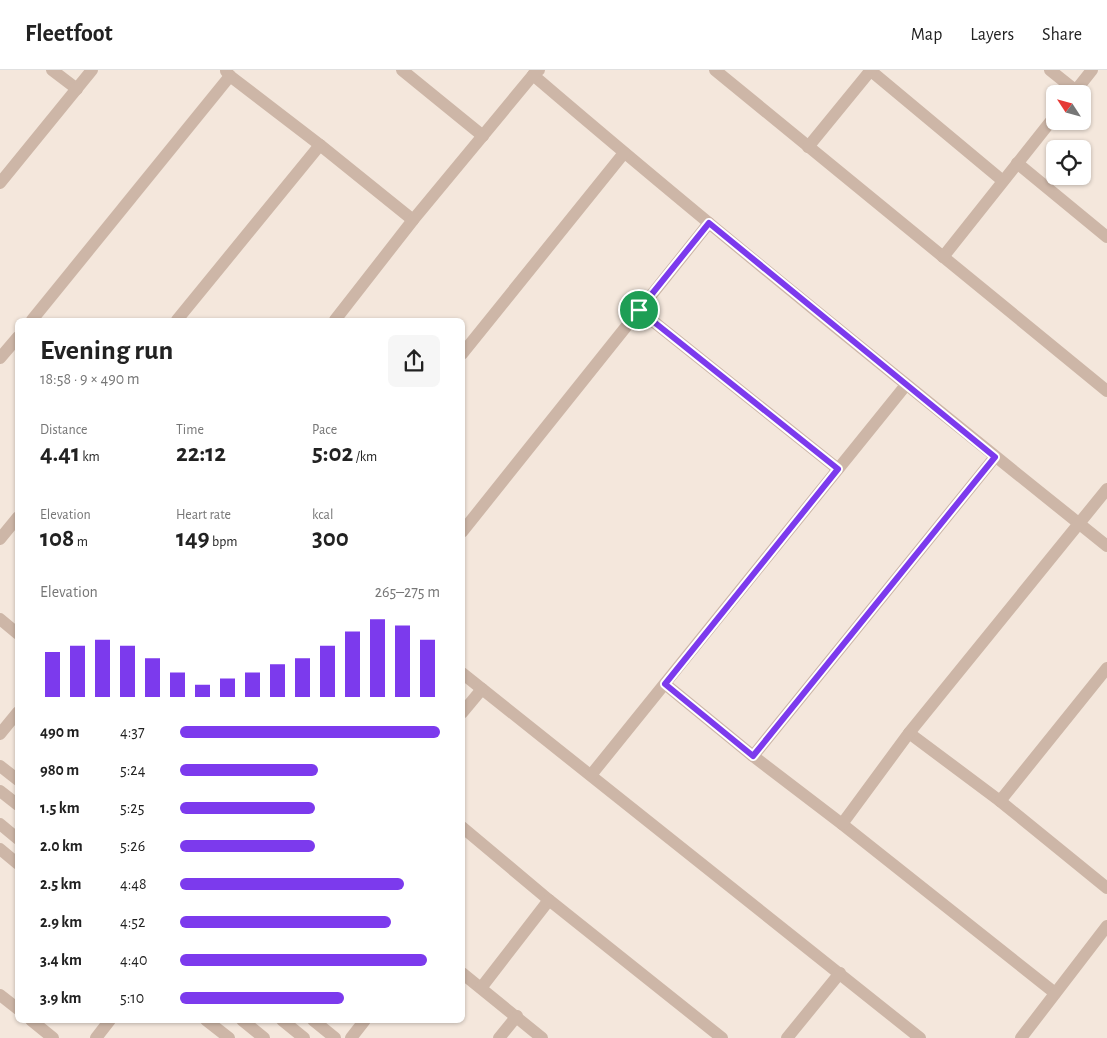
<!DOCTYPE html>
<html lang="en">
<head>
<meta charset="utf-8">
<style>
  :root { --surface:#fff; --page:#f6f6f6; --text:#222; --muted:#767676; --line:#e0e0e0; --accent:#7c3aed }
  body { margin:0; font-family:"Alegreya Sans",sans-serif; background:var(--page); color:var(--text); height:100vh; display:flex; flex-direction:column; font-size:19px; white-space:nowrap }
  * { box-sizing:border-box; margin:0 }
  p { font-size:16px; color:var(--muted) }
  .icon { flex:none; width:28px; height:28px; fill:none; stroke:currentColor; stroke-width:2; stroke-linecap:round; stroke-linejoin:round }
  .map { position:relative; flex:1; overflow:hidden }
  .panel { position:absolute; left:15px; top:248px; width:450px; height:705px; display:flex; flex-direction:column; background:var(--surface); border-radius:8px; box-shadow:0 1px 4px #0004 }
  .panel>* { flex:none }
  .needle { width:32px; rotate:306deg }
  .controls { position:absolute; left:1046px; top:15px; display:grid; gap:10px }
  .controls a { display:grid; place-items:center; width:45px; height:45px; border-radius:8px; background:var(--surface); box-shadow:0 1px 4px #0004; font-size:25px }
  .pin { position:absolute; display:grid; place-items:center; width:42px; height:42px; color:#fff; margin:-21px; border:2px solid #fff; border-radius:50%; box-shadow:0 1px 5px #0007 }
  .round { display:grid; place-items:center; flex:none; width:52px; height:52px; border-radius:8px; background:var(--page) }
  .head { display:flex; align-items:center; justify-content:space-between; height:85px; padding:0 25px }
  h1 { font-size:28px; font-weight:700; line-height:38px }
  .metrics { display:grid; grid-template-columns:repeat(3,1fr); gap:8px; height:85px; padding:5px 25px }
  .metrics div { display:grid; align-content:center }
  .metrics b { font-size:25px; font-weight:700 }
  .metrics small { font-size:14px; font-weight:400 }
  .metrics p { font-size:14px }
  .chart { height:140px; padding:10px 25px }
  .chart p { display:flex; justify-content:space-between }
  .chart svg { width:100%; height:90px; margin-top:5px; stroke:var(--accent); stroke-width:6 }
  ul { padding:0 25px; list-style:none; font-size:16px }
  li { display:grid; grid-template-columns:80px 60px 1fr; align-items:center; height:38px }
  li i { height:12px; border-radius:6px; background:var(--accent) }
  header { display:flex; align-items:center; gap:30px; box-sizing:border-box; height:70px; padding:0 25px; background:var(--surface); border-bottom:1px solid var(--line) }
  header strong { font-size:24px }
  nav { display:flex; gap:28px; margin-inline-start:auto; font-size:18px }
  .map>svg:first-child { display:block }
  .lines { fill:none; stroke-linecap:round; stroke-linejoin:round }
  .street { stroke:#cdb6a7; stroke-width:12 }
  .route-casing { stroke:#fff; stroke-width:10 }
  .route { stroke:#7c3aed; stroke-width:6 }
</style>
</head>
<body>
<header>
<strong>Fleetfoot</strong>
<nav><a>Map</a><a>Layers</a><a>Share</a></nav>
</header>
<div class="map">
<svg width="1107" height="968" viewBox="0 0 1107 968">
  <rect width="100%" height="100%" fill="#f4e7dc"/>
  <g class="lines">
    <!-- street -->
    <g class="street">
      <path d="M 52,0 L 77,19"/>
      <path d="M 402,0 L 483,66"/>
      <path d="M 715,0 L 1107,321"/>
      <path d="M 1050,0 L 1075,20"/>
      <path d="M 226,1 L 230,6 L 320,75 L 413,150"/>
      <path d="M 871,1 L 1003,111"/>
      <path d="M 533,5 C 721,166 914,321 1107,476"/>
      <path d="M 1073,24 L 1092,0"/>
      <path d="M 808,77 L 871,0"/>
      <path d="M 1017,93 L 1107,167"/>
      <path d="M 0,113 L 92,0"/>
      <path d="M 943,187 L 1055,46"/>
      <path d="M 639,240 L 838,399"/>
      <path d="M 32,250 L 230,6"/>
      <path d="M 177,250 L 320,75"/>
      <path d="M 335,250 L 413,150 L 533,5 L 539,0"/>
      <path d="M 462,284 L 624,83"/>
      <path d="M 0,288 L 18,267"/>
      <path d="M 462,462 L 709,153"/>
      <path d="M 0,469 L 18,447"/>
      <path d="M 0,549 L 18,564"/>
      <path d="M 462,603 L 920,968"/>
      <path d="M 665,614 L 753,686 L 842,754 L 1055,923"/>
      <path d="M 462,643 L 482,619"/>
      <path d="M 909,663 L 1000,731 L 1107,818"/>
      <path d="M 0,664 L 18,642"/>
      <path d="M 753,686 L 995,387"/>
      <path d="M 0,696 L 18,710"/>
      <path d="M 591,705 L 906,315"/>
      <path d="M 0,721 L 18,735"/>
      <path d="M 1000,731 L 1107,598"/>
      <path d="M 0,754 L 18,769"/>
      <path d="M 842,754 L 909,663 L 1107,419"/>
      <path d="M 462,757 L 549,830 L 722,968"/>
      <path d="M 0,779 L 18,794"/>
      <path d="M 462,903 L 542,968"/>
      <path d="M 481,918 L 549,830"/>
      <path d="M 0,925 L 18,939"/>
      <path d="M 31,950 L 53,968"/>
      <path d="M 206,950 L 229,968"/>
      <path d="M 242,950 L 264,968"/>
      <path d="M 282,950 L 304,968"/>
      <path d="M 313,950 L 335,968"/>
      <path d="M 96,968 L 110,950"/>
      <path d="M 351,968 L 365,950"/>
      <path d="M 499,968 L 517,946"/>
      <path d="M 787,968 L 840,903"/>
      <path d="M 1021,968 L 1107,856"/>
    </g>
  </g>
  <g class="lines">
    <defs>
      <path id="route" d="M 709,153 L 995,387 L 753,686 L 665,614 L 838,399 L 639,240 Z"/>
    </defs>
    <!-- route casing -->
    <use href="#route" class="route-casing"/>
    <!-- route -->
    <use href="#route" class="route"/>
  </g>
</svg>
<div class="controls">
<a><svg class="needle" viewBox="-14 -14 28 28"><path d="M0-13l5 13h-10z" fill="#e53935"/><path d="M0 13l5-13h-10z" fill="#767676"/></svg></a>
<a><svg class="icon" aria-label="locate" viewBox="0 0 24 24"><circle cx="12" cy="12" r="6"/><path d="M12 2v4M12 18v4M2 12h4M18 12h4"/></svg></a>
</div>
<div class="pin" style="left:639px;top:240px;background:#1e9e55"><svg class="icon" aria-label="arrive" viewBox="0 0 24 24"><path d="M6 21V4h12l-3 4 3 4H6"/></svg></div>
<section class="panel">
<div class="head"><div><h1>Evening run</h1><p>18:58 · 9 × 490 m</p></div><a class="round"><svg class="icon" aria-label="share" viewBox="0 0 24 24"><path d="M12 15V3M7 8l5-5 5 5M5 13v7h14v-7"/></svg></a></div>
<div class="metrics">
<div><p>Distance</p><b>4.41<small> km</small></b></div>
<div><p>Time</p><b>22:12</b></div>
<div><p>Pace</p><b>5:02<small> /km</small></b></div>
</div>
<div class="metrics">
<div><p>Elevation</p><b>108<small> m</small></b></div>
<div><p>Heart rate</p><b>149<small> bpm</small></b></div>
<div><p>kcal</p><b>300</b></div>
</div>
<div class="chart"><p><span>Elevation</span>265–275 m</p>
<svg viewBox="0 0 160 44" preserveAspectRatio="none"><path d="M5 44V22M15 44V19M25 44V16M35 44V19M45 44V25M55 44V32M65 44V38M75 44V35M85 44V32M95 44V28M105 44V25M115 44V19M125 44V12M135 44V6M145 44V9M155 44V16"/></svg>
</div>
<ul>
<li><b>490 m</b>4:37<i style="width:100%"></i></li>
<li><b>980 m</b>5:24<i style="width:53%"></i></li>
<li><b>1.5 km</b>5:25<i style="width:52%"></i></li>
<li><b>2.0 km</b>5:26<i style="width:52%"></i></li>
<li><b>2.5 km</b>4:48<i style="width:86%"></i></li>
<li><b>2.9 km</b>4:52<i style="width:81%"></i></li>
<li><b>3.4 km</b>4:40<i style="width:95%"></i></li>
<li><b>3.9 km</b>5:10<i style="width:63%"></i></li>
</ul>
</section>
</div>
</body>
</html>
